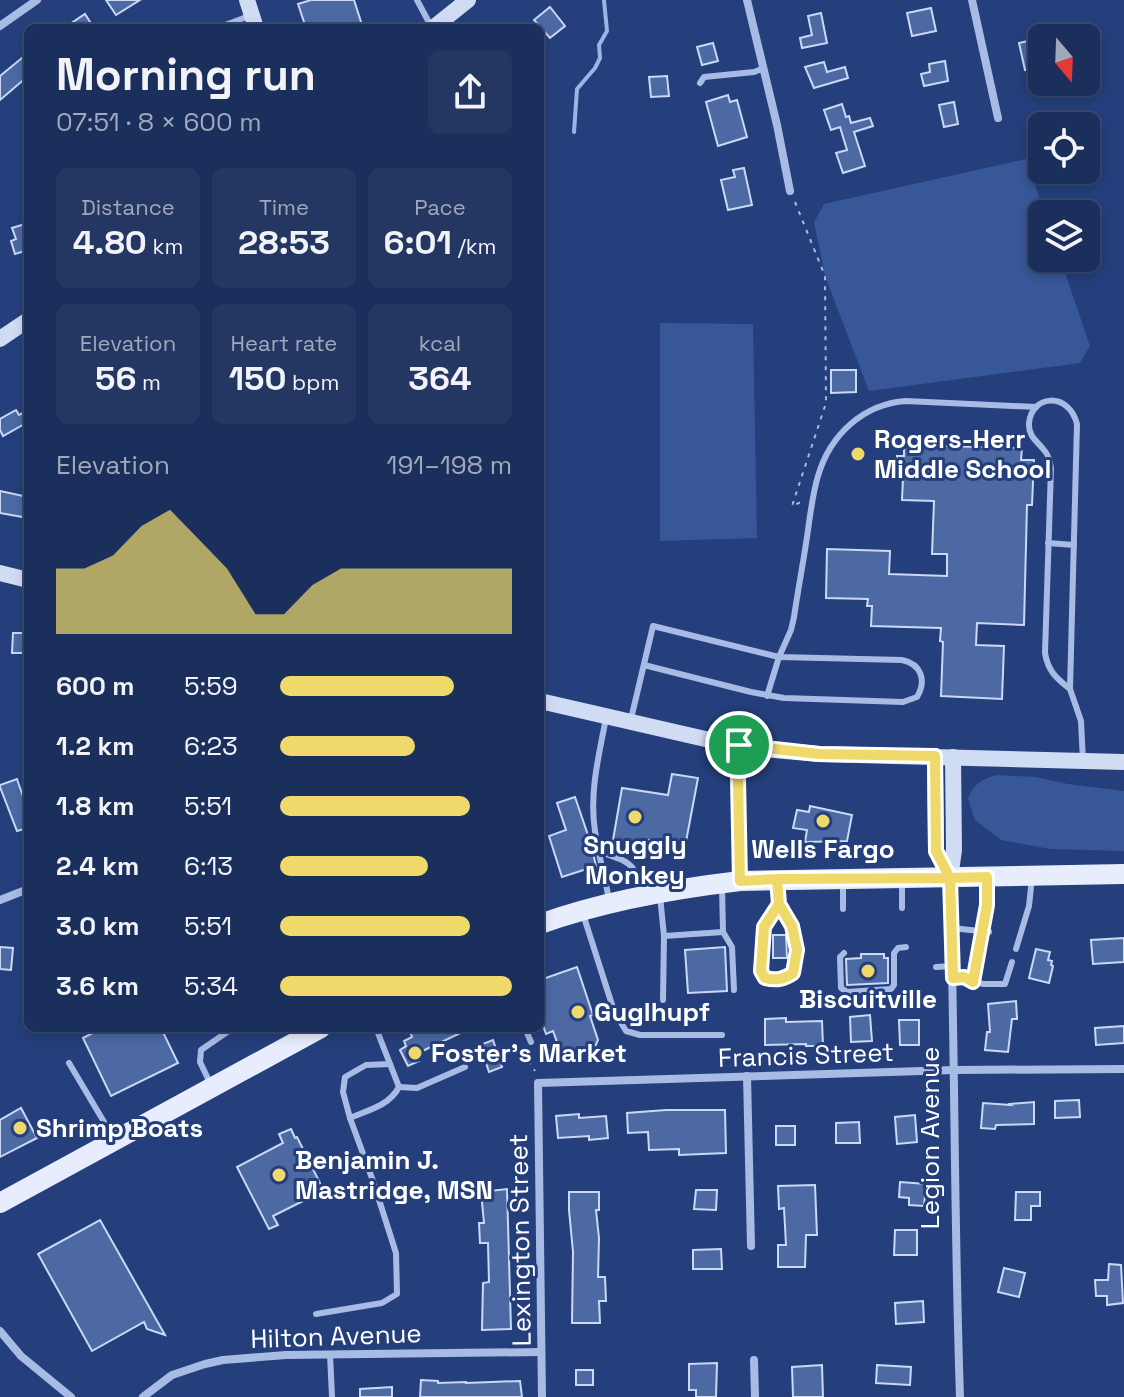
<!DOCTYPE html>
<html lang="en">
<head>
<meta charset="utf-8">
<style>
  :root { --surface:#1b2f5c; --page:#243762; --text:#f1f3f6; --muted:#a0a9bb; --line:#394a72; --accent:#efd96b }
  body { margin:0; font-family:"Space Grotesk",sans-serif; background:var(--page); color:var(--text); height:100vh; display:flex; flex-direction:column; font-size:30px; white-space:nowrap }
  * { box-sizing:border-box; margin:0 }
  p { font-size:26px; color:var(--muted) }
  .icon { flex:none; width:44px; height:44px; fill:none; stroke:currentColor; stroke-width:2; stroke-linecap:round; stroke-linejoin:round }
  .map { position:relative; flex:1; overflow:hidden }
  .details { position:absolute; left:24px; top:24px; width:520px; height:1008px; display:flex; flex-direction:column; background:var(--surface); border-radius:12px; box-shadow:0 4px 12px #0003,0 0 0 2px var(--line) }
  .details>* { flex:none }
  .needle { width:52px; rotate:161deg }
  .buttons { position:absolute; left:1028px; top:24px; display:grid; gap:16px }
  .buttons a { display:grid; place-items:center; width:72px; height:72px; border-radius:12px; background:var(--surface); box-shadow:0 4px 12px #0003,0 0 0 2px var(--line); font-size:40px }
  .pin { position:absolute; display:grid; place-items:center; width:68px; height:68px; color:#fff; margin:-34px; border:4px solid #fff; border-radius:50%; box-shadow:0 2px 8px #0007 }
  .round { display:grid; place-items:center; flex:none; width:84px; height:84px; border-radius:12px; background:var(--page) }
  .headline { display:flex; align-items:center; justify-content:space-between; height:136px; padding:0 32px }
  h1 { font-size:44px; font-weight:700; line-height:60px }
  .stats { display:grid; grid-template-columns:repeat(3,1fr); gap:12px; height:136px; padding:8px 32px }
  .stats div { display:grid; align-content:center; border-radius:12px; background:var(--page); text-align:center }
  .stats b { font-size:34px; font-weight:700 }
  .stats small { font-size:22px; font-weight:400 }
  .stats p { font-size:22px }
  .chart { height:224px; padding:16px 32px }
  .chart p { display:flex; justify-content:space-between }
  .chart svg { width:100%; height:144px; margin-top:8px; fill:var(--accent); opacity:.7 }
  ul { padding:0 32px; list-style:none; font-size:26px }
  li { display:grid; grid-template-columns:128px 96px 1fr; align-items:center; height:60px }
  li i { height:20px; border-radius:10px; background:var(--accent) }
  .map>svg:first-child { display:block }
  .green { fill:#375798 }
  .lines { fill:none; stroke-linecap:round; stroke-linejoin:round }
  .stream { stroke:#9bb4e5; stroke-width:4 }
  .building { fill:#4c69a4; stroke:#cad8f4; stroke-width:2 }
  .path { stroke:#a7bbe5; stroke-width:2; stroke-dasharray:4 6; stroke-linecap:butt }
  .lane { stroke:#a7bbe5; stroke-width:6 }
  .street { stroke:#a7bbe5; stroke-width:8 }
  .secondary { stroke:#d0dbf4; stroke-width:16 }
  .primary { stroke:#e7edfc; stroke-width:20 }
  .route-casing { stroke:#fff; stroke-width:16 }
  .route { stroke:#efd96b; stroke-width:10 }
  .poi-dot { fill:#efd96b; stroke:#243f7b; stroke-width:3 }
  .labels { text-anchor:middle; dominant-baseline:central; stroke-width:6; stroke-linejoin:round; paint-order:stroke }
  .poi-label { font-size:26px; font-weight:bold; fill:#fff; stroke:#243f7b; text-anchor:start }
  .street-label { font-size:26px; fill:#fff; stroke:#243f7b }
</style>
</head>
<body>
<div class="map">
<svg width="1124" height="1397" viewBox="0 0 1124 1397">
  <rect width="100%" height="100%" fill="#243f7b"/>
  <!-- green -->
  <g class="green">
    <path d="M 1026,159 L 1045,214 L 1042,214 L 1042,258 L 1060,258 L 1090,346 L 1080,363 L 869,391 L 825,276 L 814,222 L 824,204 Z"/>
    <path d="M 660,323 L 753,324 L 757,538 L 660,541 Z"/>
    <path d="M 996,775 L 1035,777 L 1068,784 L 1124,791 L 1124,851 L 1050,849 L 1001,840 L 975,820 L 968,799 C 974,784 981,780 996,775 Z"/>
  </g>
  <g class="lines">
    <!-- stream -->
    <path class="stream" d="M 574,132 L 577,89 L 595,68 L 600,58 L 599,45 L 607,31 L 604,0"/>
  </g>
  <!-- building -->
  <g class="building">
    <path d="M 106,0 L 140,0 L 116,15 Z"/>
    <path d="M 311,0 L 354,0 L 363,28 L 306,28 L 298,4 Z"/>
    <path d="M 550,7 L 565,26 L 550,38 L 534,20 Z"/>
    <path d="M 931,8 L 936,31 L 912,36 L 907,13 Z"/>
    <path d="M 821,13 L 827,43 L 802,48 L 800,38 L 812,35 L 808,16 Z"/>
    <path d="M 85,14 L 94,28 L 64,28 Z"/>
    <path d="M 1037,39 L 1042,66 L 1025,70 L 1019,43 Z"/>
    <path d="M 713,43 L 718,61 L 702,65 L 697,47 Z"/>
    <path d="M 28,53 L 28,76 L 0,100 L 0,76 Z"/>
    <path d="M 945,61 L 948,81 L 924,86 L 921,74 L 930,72 L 929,64 Z"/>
    <path d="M 824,62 L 827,72 L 845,67 L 848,78 L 814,88 L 805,67 Z"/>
    <path d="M 667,76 L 669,96 L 651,97 L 649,77 Z"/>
    <path d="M 728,95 L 730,102 L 737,100 L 747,137 L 718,146 L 706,102 Z"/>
    <path d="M 954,102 L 958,124 L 944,127 L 939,105 Z"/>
    <path d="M 842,104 L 846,117 L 849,116 L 851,123 L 870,118 L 873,126 L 854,132 L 865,166 L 843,173 L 836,153 L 847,150 L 840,127 L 831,130 L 824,110 Z"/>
    <path d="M 744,168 L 752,205 L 728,210 L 721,180 L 735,177 L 733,170 Z"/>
    <path d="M 28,223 L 28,250 L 15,254 L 11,241 L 16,239 L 12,228 Z"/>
    <path d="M 831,370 L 856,370 L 856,392 L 831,393 Z"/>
    <path d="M 16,410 L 19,415 L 28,410 L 28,422 L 3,436 L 0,430 L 0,419 Z"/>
    <path d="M 904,445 L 1022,448 L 1021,460 L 1034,460 L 1032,505 L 1027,505 L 1024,625 L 977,623 L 976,645 L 1004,646 L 1002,699 L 941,696 L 943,642 L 940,641 L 941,628 L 871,626 L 872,606 L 867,606 L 868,599 L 826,598 L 827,549 L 890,551 L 889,574 L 947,576 L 947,554 L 932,554 L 934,501 L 902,500 L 903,478 L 896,478 L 897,456 L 904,456 Z"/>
    <path d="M 0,491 L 28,497 L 28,518 L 0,513 Z"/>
    <path d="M 13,633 L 28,633 L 28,653 L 12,653 Z"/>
    <path d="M 672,774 L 698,778 L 685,847 L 648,840 L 648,846 L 613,840 L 622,788 L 668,795 Z"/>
    <path d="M 17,779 L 28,811 L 28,828 L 17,831 L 0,787 L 0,785 Z"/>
    <path d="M 575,797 L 591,844 L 596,866 L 562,877 L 549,836 L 566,830 L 557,803 Z"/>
    <path d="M 810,806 L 852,815 L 847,841 L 805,842 L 807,830 L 793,828 L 797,810 L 809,812 Z"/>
    <path d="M 773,935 L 786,935 L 787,958 L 773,958 Z"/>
    <path d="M 1124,938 L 1124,962 L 1093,964 L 1091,940 Z"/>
    <path d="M 0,947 L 13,948 L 11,970 L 0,969 Z"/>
    <path d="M 725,947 L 727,991 L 688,993 L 685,950 Z"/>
    <path d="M 1036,949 L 1050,952 L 1048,960 L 1052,961 L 1051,965 L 1053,966 L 1049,983 L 1029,978 Z"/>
    <path d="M 861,954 L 884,954 L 884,958 L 888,958 L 888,983 L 847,985 L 846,959 L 861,958 Z"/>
    <path d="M 577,967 L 593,1015 L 590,1016 L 598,1040 L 595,1047 L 562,1056 L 553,1031 L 546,1034 L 540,1017 L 540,980 Z"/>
    <path d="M 1016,1001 L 1017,1019 L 1012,1019 L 1008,1052 L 985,1050 L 987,1032 L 990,1032 L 988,1004 Z"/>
    <path d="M 870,1015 L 872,1041 L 851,1042 L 850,1017 Z"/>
    <path d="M 786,1018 L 786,1022 L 822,1021 L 823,1046 L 806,1046 L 806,1044 L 765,1045 L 765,1019 Z"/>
    <path d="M 899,1020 L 919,1020 L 919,1045 L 900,1045 Z"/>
    <path d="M 1124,1026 L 1124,1043 L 1096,1045 L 1095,1028 Z"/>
    <path d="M 102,1028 L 161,1028 L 178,1063 L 111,1096 L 83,1038 Z"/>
    <path d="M 419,1028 L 471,1028 L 416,1054 L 419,1061 L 408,1066 L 400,1050 L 406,1046 L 404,1041 L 412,1037 L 410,1032 Z"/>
    <path d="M 493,1040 L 502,1067 L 489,1072 L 480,1045 Z"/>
    <path d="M 1079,1100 L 1080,1117 L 1055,1118 L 1055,1101 Z"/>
    <path d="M 1034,1102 L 1034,1124 L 996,1125 L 995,1129 L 981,1128 L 983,1103 L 1011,1105 L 1010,1104 Z"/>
    <path d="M 21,1108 L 37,1138 L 0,1157 L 0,1120 Z"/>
    <path d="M 666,1110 L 725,1110 L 726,1153 L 679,1155 L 679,1149 L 649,1150 L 648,1132 L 628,1133 L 627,1113 Z"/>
    <path d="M 579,1114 L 579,1118 L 606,1116 L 608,1138 L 589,1140 L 589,1136 L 558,1138 L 556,1116 Z"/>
    <path d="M 915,1115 L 917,1142 L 897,1144 L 895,1117 Z"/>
    <path d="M 859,1122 L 860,1143 L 836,1143 L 836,1123 Z"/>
    <rect x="776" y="1126" width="19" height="19"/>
    <path d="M 291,1129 L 295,1138 L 297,1137 L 320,1183 L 307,1190 L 311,1197 L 273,1216 L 278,1225 L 269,1229 L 237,1167 L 283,1143 L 279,1134 Z"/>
    <path d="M 900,1182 L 926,1184 L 924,1206 L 909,1205 L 909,1198 L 899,1197 Z"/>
    <path d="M 815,1185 L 817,1235 L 806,1235 L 805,1267 L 778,1267 L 778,1245 L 786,1245 L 784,1208 L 779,1209 L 778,1186 Z"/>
    <path d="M 507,1189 L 511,1329 L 482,1330 L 483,1283 L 489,1282 L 488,1243 L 480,1243 L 479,1223 L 484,1223 L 481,1192 Z"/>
    <path d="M 696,1190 L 717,1190 L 716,1210 L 694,1209 Z"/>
    <path d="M 569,1192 L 599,1192 L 599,1210 L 596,1210 L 599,1238 L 598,1277 L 605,1277 L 606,1301 L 599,1301 L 600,1323 L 572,1323 L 573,1252 L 569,1210 Z"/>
    <path d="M 1016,1192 L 1040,1192 L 1040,1206 L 1031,1206 L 1031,1220 L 1015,1220 Z"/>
    <path d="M 100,1220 L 165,1335 L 147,1329 L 144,1322 L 92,1351 L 38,1254 Z"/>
    <path d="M 895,1230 L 917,1230 L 917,1255 L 894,1255 Z"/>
    <path d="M 721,1249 L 722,1269 L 693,1269 L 693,1250 Z"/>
    <path d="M 1109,1264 L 1121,1265 L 1123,1303 L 1107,1305 L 1107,1296 L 1096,1296 L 1095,1280 L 1108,1280 Z"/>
    <path d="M 1004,1268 L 1025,1273 L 1019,1297 L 998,1292 Z"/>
    <path d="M 923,1301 L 924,1322 L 896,1324 L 895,1303 Z"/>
    <path d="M 717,1363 L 716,1397 L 696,1397 L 696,1390 L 689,1390 L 689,1364 Z"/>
    <path d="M 822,1365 L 823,1397 L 793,1397 L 792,1367 Z"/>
    <path d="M 877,1365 L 911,1367 L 910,1385 L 876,1383 Z"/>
    <rect x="576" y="1370" width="17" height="15"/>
    <path d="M 421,1380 L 438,1381 L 438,1383 L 466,1382 L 466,1383 L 520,1381 L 522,1397 L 420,1397 Z"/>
    <path d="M 392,1387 L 392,1397 L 360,1397 L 360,1389 Z"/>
  </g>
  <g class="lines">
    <!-- path -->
    <g class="path">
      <path d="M 795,202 L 825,276 L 826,403 L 792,506 L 801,502"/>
      <path d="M 526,1052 L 525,1055 L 535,1071"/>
    </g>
    <!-- lane -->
    <g class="lane">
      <path d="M 417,0 L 432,28"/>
      <path d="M 217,28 L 252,15"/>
      <path d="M 700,83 L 704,77 L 754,72 L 764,68"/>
      <path d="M 1048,543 L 1074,545"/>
      <path d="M 1070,689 C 1056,678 1048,671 1045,653 L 1051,468 C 1050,462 1049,455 1044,450 C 1037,441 1028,436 1029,423 C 1032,394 1069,392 1077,424 L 1070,689 L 1081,721 L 1083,761"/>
      <path d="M 767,696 L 779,657 L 791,630 L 794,617 C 798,590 803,564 807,537 C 810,517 812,496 818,476 C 830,435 863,404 906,401 L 1036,407"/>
      <path d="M 606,718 C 599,755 589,793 595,831 C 598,854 605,877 609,900"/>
      <path d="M 631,719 L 653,626 L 779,657 L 902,660 C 921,664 927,680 917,697 L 903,702 L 784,698 L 751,692 L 644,665"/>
      <path d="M 739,749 L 738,778 L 740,877"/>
      <path d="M 600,852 C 631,863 633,860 642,893"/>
      <path d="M 778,882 L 779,904 L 792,926 L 797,950 L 793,973 C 784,979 777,981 765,978 C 759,968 760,938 765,926 C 768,919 775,911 779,904"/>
      <path d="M 843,883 L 843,909"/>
      <path d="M 902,883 L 902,908"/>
      <path d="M 660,896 L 664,936"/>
      <path d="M 583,914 L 614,1011 L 626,1031 L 640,1035 L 722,1035"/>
      <path d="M 952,928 L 989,932"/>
      <path d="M 723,932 L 732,947 L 734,990"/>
      <path d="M 1016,949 L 1029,906 L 1032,878"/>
      <path d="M 844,953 L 840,957 L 841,988 L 847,992 L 891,989 L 894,985 L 894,953 L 898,948 L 906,947"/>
      <path d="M 936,967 L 953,966"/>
      <path d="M 953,978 L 964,977 L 983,984 L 1005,984 L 1012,962"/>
      <path d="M 973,982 L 987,905 L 987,879"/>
      <path d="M 663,1000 L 664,936 L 723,932 L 722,886"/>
      <path d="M 376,1028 L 399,1087"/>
      <path d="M 525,1028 L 531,1042"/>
      <path d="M 69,1063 L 113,1137"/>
      <path d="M 211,1085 L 200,1062 L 201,1050 L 233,1028"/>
      <path d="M 399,1087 L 417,1088 L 465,1067"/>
      <path d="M 350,1118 C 368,1110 389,1106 399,1087"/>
      <path d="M 316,1314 L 382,1303 L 397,1294 L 396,1253 L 373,1181 L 350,1118 L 343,1092 L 345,1077 L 366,1065 L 390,1064"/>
      <path d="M 330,1354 L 332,1397"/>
    </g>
    <!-- street -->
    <g class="street">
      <path d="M 747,0 L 777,125 L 790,191"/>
      <path d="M 972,0 L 998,118"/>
      <path d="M 0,26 L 37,0"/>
      <path d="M 950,878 C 955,1051 954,1224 960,1397"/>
      <path d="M 0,900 L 28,889"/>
      <path d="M 747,1076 L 751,1246"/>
      <path d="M 0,1331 L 21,1356 L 71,1397"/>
      <path d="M 754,1360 L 755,1397"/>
      <path d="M 143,1397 L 172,1375 L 205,1364 L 223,1360 L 286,1355 L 541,1352"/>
      <path d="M 542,1397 L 538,1083 L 954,1070 L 1124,1069"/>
    </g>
    <!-- secondary -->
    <g class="secondary">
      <path d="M 247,0 L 256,28"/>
      <path d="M 433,28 L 468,0"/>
      <path d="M 0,339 L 28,320"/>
      <path d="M 0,573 L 28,580"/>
      <path d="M 540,701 L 714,741 L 763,749 L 819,754 L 1124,762"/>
      <path d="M 935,756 L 936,851 L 950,878"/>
      <path d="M 950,878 L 954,850 L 953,757"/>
    </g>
    <!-- primary -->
    <g class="primary">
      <path d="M 540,924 C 604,901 672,889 740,881 L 1124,874"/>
      <path d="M 0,1203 L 321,1028"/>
    </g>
  </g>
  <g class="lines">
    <defs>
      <path id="route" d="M 739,745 L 738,778 L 740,881 L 777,879 L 779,904 L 764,927 L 761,971 L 765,978 C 777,981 784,979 793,973 L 797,950 L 792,926 L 779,904 L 777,879 L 950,878 L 953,978 L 964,977 L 973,982 L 987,905 L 987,877 L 950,878 L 936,851 L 935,756 L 819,754 L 739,745"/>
    </defs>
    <!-- route casing -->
    <use href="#route" class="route-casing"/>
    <!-- route -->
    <use href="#route" class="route"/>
  </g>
  <!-- markers -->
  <g class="poi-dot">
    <circle cx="858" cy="454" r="8"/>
    <circle cx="635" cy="817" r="8"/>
    <circle cx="823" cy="821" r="8"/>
    <circle cx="868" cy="971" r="8"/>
    <circle cx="578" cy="1012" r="8"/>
    <circle cx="415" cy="1053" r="8"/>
    <circle cx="20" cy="1128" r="8"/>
    <circle cx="279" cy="1175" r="8"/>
  </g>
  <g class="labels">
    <!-- poi labels -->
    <g class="poi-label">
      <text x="874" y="439">Rogers-Herr<tspan x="874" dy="30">Middle School</tspan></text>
      <text x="635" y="845" text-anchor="middle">Snuggly<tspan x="635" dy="30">Monkey</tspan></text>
      <text x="823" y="849" text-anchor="middle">Wells Fargo</text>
      <text x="868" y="999" text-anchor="middle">Biscuitville</text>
      <text x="594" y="1012">Guglhupf</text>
      <text x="431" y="1053">Foster's Market</text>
      <text x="36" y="1128">Shrimp Boats</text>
      <text x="295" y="1160">Benjamin J.<tspan x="295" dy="30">Mastridge, MSN</tspan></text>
    </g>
    <!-- street labels -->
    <g class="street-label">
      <text transform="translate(806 1055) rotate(-2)">Francis Street</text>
      <text transform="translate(930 1138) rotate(-90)">Legion Avenue</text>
      <text transform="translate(520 1240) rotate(-91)">Lexington Street</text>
      <text transform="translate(336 1336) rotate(-2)">Hilton Avenue</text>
    </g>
  </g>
</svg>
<div class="buttons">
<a><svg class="needle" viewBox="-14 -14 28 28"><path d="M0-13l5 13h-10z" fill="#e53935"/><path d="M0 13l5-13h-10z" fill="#a0a9bb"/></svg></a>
<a><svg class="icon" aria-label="locate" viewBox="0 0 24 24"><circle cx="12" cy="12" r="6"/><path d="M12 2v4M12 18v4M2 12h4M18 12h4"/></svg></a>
<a><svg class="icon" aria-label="layers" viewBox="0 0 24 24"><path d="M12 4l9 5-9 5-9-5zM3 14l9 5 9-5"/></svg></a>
</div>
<div class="pin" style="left:739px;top:745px;background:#1e9e55"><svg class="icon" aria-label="arrive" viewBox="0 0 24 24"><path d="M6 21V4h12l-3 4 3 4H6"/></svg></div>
<section class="details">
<div class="headline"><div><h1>Morning run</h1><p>07:51 · 8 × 600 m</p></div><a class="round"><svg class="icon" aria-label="share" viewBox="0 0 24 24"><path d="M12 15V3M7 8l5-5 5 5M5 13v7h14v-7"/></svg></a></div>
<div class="stats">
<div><p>Distance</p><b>4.80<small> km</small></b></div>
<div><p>Time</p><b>28:53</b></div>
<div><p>Pace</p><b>6:01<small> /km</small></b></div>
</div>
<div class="stats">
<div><p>Elevation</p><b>56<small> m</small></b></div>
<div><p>Heart rate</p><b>150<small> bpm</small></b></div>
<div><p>kcal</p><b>364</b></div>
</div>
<div class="chart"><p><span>Elevation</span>191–198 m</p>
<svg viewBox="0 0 160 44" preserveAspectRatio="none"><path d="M0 44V24L10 24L20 20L30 11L40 6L50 15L60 24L70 38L80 38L90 29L100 24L110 24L120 24L130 24L140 24L150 24L160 24V44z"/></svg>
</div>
<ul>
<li><b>600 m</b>5:59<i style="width:75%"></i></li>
<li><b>1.2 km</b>6:23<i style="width:58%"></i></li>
<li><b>1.8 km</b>5:51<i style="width:82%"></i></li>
<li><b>2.4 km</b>6:13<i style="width:64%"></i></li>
<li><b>3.0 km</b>5:51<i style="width:82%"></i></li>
<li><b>3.6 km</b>5:34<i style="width:100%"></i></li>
</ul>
</section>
</div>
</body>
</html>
